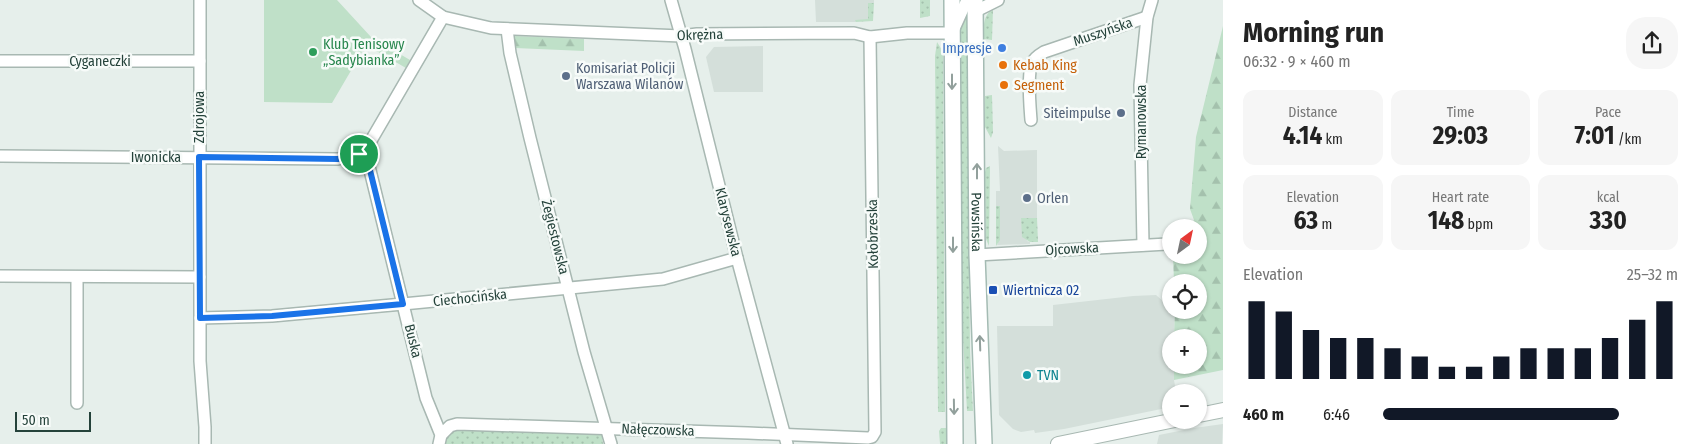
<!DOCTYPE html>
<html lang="en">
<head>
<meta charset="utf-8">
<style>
  :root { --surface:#fff; --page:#f6f6f6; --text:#222; --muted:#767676; --accent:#111827 }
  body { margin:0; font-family:"Fira Sans Condensed",sans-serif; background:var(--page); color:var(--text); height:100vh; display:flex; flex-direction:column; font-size:19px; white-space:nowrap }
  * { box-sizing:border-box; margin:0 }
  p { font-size:16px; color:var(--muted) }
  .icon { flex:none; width:28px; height:28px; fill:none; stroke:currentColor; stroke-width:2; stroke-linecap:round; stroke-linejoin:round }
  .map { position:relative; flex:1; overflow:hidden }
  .drawer { display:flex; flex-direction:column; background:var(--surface); width:475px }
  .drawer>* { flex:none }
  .needle { width:32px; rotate:33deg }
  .fabs { position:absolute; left:1162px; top:219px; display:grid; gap:10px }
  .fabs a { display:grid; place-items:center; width:45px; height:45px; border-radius:50%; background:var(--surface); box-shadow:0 1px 4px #0004; font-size:25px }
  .scale { position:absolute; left:15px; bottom:12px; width:76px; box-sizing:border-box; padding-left:5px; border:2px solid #24423a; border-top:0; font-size:14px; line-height:18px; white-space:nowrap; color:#24423a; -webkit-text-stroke:4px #f7fbf9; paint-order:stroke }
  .pin { position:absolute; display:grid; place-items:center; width:42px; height:42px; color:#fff; margin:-21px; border:2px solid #fff; border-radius:50%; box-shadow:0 1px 5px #0007 }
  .round { display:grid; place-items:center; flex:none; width:52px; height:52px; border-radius:20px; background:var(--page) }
  .summary { display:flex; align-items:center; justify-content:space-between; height:85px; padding:0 20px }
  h1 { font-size:28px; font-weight:700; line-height:38px }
  .figures { display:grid; grid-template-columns:repeat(3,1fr); gap:8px; height:85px; padding:5px 20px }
  .figures div { display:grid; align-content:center; border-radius:12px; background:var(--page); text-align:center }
  .figures b { font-size:25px; font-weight:700 }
  .figures small { font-size:14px; font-weight:400 }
  .figures p { font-size:14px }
  .chart { height:140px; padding:10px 20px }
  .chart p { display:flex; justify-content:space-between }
  .chart svg { width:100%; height:90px; margin-top:5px; stroke:var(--accent); stroke-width:6 }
  ul { padding:0 20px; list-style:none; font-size:16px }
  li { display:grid; grid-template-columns:80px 60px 1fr; align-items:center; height:38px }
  li i { height:12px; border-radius:6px; background:var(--accent) }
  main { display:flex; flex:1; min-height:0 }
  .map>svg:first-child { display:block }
  .built { fill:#d4dfda }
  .grass { fill:url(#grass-dots) }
  .forest { fill:url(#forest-firs) }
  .garden { fill:#bfe0c8 }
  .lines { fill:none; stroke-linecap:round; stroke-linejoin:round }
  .minor-casing { stroke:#a8b8b2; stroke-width:14 }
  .tertiary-casing { stroke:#a8b8b2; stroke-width:16 }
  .secondary-casing { stroke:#a4bbb3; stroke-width:18 }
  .minor { stroke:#fff; stroke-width:11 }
  .tertiary { stroke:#fff; stroke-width:14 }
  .secondary { stroke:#fff; stroke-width:15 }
  .oneway { stroke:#92a09c }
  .route-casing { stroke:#fff; stroke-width:10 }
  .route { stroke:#1a73e8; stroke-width:6 }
  .shop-dot { fill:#3f7fe0; stroke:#f7fbf9; stroke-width:2 }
  .leisure-dot { fill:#2e9e5b; stroke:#f7fbf9; stroke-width:2 }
  .food-dot { fill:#e8710a; stroke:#f7fbf9; stroke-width:2 }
  .service-dot { fill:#5c6f8a; stroke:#f7fbf9; stroke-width:2 }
  .transit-dot { fill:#1a4fb4; stroke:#f7fbf9; stroke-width:2 }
  .culture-dot { fill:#0f9aa8; stroke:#f7fbf9; stroke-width:2 }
  .labels { text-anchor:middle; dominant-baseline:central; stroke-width:5; stroke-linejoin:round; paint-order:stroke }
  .street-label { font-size:14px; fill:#24423a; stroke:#f7fbf9 }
  .leisure-label { font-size:14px; fill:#27864d; stroke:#f7fbf9; text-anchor:start }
  .shop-label { font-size:14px; fill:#366cbe; stroke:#f7fbf9; text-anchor:end }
  .food-label { font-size:14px; fill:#c56008; stroke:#f7fbf9; text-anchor:start }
  .service-label { font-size:14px; fill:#4e5e75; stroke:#f7fbf9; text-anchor:start }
  .transit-label { font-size:14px; fill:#164399; stroke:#f7fbf9; text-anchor:start }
  .culture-label { font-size:14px; fill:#0d838f; stroke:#f7fbf9; text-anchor:start }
</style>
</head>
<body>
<main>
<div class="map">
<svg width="1223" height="444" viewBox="0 0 1223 444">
  <defs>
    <pattern id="grass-dots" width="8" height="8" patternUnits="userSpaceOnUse" patternTransform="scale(1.25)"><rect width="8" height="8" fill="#bfe0c8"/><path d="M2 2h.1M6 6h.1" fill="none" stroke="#a4c1ad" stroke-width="1.8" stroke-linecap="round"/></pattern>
    <pattern id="forest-firs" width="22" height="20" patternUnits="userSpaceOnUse" patternTransform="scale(1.25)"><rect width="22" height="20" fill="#bfe0c8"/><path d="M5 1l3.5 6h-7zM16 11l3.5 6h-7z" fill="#a4c1ad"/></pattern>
  </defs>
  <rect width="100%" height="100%" fill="#e6efeb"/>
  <!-- built -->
  <g class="built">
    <path d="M 815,0 L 874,0 L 874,3 L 868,4 L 868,20 L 856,20 L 856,22 L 816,22 Z"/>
    <path d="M 763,46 L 763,92 L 714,92 L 706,57 L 714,47 Z"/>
    <path d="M 998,146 L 1004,151 L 1037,150 L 1037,218 L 1021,218 L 1027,241 L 1030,242 L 1030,244 L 997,245 L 998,243 L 1000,206 L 996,206 L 996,191 L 1000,191 Z"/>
    <path d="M 1156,295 L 1171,308 L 1171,310 L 1175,311 L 1174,337 L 1171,338 L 1171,365 L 1174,365 L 1174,380 L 1176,392 L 1171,392 L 1171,407 L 1064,429 L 1035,433 L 1034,430 L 1021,432 L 1013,429 L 999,415 L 997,326 L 1053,326 L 1053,305 L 1133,296 Z"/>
    <path d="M 1223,424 L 1222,444 L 1157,444 L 1159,435 L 1194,428 Z"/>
  </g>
  <!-- grass -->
  <g class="grass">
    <path d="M 920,0 L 930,0 L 930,16 L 920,18 Z"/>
    <path d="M 868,3 L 874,3 L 873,21 L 856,22 L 855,20 L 868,19 Z"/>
    <path d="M 993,9 L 992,40 L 984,39 C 984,27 982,16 993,9 Z"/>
    <path d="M 967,11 L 970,350 L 973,411 L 967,411 L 961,302 L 960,26 Z"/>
    <path d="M 937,42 L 942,50 L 943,56 L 945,412 L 938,412 L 935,56 Z"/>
    <path d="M 992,95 L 993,132 L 991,138 L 985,127 L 985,96 Z"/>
    <path d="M 990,166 L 989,246 L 986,239 L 985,172 L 986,168 Z"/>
    <path d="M 996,206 L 1000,206 L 1000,240 L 996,246 Z"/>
    <path d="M 1021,218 L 1037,218 L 1038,242 L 1030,242 L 1022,237 Z"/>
    <path d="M 941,428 L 946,428 L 947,444 L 940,444 L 939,431 Z"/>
    <path d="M 454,430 L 597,432 L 602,436 L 603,444 L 444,444 L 445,438 Z"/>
  </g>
  <!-- forest -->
  <g class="forest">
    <path d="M 1223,26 L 1223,370 L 1174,380 L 1174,365 L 1199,365 L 1199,338 L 1174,337 L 1175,310 L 1199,310 L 1199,282 L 1174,282 L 1173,255 L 1199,255 L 1199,228 L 1189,227 L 1194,220 L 1190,209 L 1196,137 Z"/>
    <path d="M 515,36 L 584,39 L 584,51 L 515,48 Z"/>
  </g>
  <!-- garden -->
  <path class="garden" d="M 264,0 L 337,0 L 371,37 L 410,60 L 406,68 L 366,45 L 332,103 L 264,102 Z"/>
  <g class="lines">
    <defs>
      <g id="minor">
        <path d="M 200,0 L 200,361 L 205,427 L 205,444"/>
        <path d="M 419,0 L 443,17 L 491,28 L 681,36 L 697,34 L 854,33 L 870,37 L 907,33 L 952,33 L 967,0"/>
        <path d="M 671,0 L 685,49 L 737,258 L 787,444"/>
        <path d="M 976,11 L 998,0"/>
        <path d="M 507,29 L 510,53 L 530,138 L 584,352 L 611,444"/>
        <path d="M 0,61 L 200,61"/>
        <path d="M 1031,120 C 1030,107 1027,74 1032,63 C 1035,57 1039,55 1044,52 L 1147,17"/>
        <path d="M 365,150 L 426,398 L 441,435 L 439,444"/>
        <path d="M 0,156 L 338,159 L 359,154 L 369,144 L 443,17"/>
        <path d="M 1143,245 L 1140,85 L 1147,17 L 1152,0"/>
        <path d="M 977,255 L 1167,244"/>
        <path d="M 0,276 L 200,277"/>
        <path d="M 200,318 L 272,316 L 403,304 L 663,279 L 737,258"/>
        <path d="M 77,403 L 77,277"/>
        <path d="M 441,435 L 450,426 L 457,424 L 748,433 L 868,438 L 872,437 L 875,432 L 870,37"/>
      </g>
      <g id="tertiary">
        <path d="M 1199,415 L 1223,410"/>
        <path d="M 1058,444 L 1175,420"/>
      </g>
      <g id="secondary">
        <path d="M 952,0 L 955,444"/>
        <path id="s1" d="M 975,0 L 977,255 L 984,444"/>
      </g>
    </defs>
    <!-- minor casing -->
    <use href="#minor" class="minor-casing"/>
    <!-- tertiary casing -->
    <use href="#tertiary" class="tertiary-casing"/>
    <!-- secondary casing -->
    <use href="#secondary" class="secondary-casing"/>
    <!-- minor -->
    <use href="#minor" class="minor"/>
    <!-- tertiary -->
    <use href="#tertiary" class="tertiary"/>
    <!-- secondary -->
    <use href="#secondary" class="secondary"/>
  </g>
  <!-- one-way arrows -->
  <defs><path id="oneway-shaft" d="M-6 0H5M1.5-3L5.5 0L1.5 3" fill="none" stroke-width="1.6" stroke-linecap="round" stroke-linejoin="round" transform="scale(1.25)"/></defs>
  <g class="oneway">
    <use href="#oneway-shaft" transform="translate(952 82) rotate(90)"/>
    <use href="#oneway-shaft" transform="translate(977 171) rotate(-90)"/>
    <use href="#oneway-shaft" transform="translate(953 245) rotate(90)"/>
    <use href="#oneway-shaft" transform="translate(980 343) rotate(-92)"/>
    <use href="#oneway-shaft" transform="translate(954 407) rotate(89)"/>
  </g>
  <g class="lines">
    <defs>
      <path id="route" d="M 365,150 L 403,304 L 272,316 L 200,318 L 199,157 L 338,159 L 359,154 Z"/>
    </defs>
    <!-- route casing -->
    <use href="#route" class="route-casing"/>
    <!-- route -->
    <use href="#route" class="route"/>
  </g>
  <!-- markers -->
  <circle class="shop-dot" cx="1002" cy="48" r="5"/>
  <circle class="leisure-dot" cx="313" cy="52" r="5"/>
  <g class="food-dot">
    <circle cx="1003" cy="65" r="5"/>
    <circle cx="1004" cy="85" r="5"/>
  </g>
  <g class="service-dot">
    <circle cx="566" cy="76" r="5"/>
    <circle cx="1121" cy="113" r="5"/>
    <circle cx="1027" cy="198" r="5"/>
  </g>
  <rect class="transit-dot" x="988" y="285" width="10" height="10" rx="2.5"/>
  <circle class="culture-dot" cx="1027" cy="375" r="5"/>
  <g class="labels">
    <!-- street labels -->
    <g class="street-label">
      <text transform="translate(1103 32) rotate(-19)">Muszyńska</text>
      <text transform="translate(700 35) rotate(-2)">Okrężna</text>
      <text x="100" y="61">Cyganeczki</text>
      <text transform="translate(199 117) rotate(-90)">Zdrojowa</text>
      <text transform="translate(1141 122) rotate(-90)">Rymanowska</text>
      <text x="156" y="157">Iwonicka</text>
      <text transform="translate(728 222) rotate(76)">Klarysewska</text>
      <text stroke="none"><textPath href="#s1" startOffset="222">Powsińska</textPath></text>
      <text transform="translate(873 234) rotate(-91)">Kołobrzeska</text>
      <text transform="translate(555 237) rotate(76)">Żegiestowska</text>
      <text transform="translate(1072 249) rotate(-3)">Ojcowska</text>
      <text transform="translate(470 298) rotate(-6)">Ciechocińska</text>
      <text transform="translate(413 341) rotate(76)">Buska</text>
      <text transform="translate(658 430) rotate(2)">Nałęczowska</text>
    </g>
    <!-- leisure labels -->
    <g class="leisure-label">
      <text x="323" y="44">Klub Tenisowy<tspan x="323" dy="16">„Sadybianka”</tspan></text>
    </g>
    <!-- shop labels -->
    <g class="shop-label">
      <text x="992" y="48">Impresje</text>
    </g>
    <!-- food labels -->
    <g class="food-label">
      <text x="1013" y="65">Kebab King</text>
      <text x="1014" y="85">Segment</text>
    </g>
    <!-- service labels -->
    <g class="service-label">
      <text x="576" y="68">Komisariat Policji<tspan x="576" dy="16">Warszawa Wilanów</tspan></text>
      <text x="1111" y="113" text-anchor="end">Siteimpulse</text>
      <text x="1037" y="198">Orlen</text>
    </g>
    <!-- transit labels -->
    <g class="transit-label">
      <text x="1003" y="290">Wiertnicza 02</text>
    </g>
    <!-- culture labels -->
    <g class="culture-label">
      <text x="1037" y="375">TVN</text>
    </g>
  </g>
</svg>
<div class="fabs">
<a><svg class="needle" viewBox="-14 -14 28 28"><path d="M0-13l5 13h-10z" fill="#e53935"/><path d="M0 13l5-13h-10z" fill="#767676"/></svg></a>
<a><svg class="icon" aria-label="locate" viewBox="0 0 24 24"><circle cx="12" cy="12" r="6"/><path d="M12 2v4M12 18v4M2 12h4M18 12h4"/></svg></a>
<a>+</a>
<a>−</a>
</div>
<div class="scale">50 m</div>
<div class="pin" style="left:359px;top:154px;background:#1e9e55"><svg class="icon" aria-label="arrive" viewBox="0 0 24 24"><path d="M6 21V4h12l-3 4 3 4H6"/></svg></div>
</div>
<section class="drawer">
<div class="summary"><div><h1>Morning run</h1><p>06:32 · 9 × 460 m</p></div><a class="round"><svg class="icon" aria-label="share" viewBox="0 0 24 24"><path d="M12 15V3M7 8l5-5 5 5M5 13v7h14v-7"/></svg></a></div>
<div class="figures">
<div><p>Distance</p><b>4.14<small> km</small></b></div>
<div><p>Time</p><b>29:03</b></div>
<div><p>Pace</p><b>7:01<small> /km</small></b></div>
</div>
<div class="figures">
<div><p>Elevation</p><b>63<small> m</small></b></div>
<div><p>Heart rate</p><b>148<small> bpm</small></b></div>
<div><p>kcal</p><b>330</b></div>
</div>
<div class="chart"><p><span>Elevation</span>25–32 m</p>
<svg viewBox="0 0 160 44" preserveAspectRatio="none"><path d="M5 44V6M15 44V11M25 44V20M35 44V24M45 44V24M55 44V29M65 44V33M75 44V38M85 44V38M95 44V33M105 44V29M115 44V29M125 44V29M135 44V24M145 44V15M155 44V6"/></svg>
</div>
<ul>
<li><b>460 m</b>6:46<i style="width:80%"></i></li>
</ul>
</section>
</main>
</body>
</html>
